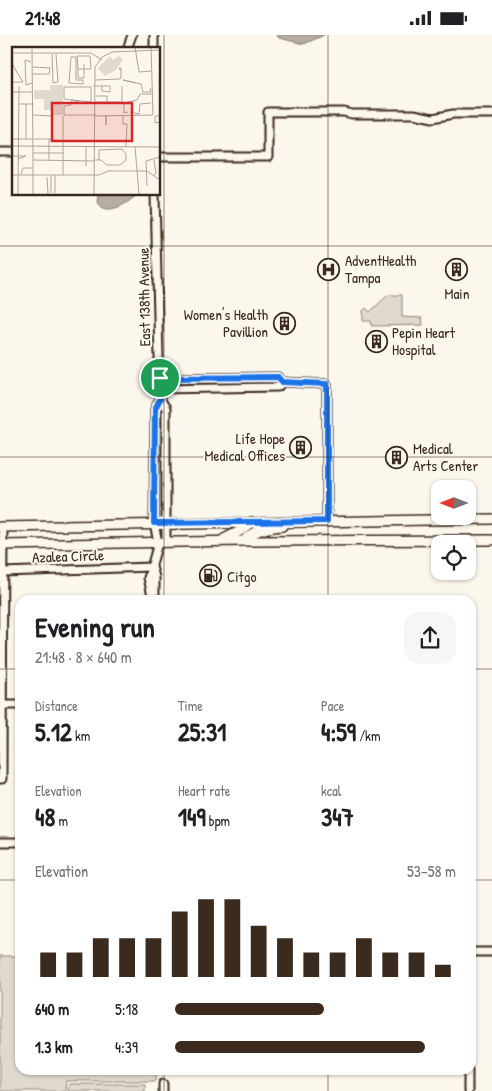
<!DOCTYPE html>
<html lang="en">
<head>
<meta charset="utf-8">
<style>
  :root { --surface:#fff; --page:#f6f6f6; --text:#202124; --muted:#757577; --accent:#3b2a1e }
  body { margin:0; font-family:"Patrick Hand",sans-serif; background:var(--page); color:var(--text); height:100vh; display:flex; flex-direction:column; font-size:19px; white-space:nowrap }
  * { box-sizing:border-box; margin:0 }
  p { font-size:16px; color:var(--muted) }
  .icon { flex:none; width:28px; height:28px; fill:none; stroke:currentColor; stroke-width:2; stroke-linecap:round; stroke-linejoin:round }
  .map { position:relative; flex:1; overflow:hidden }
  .sheet { position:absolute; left:15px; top:560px; width:461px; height:480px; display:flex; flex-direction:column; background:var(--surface); border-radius:15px; box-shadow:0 1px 4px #0004 }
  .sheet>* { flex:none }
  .needle { width:32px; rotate:270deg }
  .buttons { position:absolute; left:431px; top:445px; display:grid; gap:10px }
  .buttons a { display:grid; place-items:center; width:45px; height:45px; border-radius:10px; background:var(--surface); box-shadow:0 1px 4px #0004; font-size:25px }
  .pin { position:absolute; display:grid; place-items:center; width:42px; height:42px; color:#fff; margin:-21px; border:2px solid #fff; border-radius:50%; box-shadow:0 1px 5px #0007 }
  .round { display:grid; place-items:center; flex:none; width:52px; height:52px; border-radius:15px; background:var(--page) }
  .headline { display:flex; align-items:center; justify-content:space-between; height:85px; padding:0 20px }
  h1 { font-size:28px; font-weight:800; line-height:38px }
  .figures { display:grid; grid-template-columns:repeat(3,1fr); gap:8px; height:85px; padding:5px 20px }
  .figures div { display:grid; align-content:center }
  .figures b { font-size:25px; font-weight:800 }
  .figures small { font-size:14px; font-weight:400 }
  .figures p { font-size:14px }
  .chart { height:140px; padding:10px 20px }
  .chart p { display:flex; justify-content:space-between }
  .chart svg { width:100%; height:90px; margin-top:5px; stroke:var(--accent); stroke-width:6 }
  ul { padding:0 20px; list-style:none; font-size:16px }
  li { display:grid; grid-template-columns:80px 60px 1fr; align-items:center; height:38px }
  li i { height:12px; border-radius:6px; background:var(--accent) }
  .status { display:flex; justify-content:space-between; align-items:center; height:35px; padding:0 25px; background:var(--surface); direction:ltr }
  .status svg { height:14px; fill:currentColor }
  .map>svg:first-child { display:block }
  .green { fill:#dfd9ce; stroke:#8d8276 }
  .water { fill:#b6aea2; stroke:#85796d }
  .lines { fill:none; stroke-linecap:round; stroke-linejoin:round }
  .minor-casing { stroke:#3b2a1e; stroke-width:11 }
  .major-casing { stroke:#3b2a1e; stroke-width:12 }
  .minor { stroke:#fbf7ec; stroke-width:7 }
  .major { stroke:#fbf7ec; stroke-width:9 }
  .route-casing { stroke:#fff; stroke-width:10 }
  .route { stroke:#1a73e8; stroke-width:6 }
  .grid { fill:none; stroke:#3b2a1e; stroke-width:1; stroke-opacity:0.55 }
  .labels { text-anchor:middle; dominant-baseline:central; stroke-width:4; stroke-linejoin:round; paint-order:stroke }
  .poi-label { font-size:15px; fill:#3b2a1e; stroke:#fbf7ec; text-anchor:start }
  .street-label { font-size:15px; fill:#3b2a1e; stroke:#fbf7ec }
  .inset-road { fill:none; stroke:#aea59a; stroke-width:1 }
  .view { fill:#d62828; fill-opacity:0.15; stroke:#d62828; stroke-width:2.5 }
  .inset-edge { fill:none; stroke:#3b2a1e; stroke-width:2.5 }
</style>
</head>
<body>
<div class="status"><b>21:48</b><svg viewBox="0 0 49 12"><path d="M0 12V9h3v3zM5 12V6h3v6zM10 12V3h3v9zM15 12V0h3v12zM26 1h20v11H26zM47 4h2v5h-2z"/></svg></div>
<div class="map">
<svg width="492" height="1056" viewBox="0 0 492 1056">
  <rect width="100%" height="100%" fill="#fbf7ec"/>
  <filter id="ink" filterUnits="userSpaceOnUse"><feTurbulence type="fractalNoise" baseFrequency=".02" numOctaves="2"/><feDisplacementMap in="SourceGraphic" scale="10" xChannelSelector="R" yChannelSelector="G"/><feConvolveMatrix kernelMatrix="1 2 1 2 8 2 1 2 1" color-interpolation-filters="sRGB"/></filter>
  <g filter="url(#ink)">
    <!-- green -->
    <g class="green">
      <path d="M 388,260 L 402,260 L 402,282 L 422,283 L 423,290 L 372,291 L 371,286 L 363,286 L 363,276 L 366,273 L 370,277 Z"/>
      <path d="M 0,921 L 20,921 L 20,1035 L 156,1035 L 156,1046 L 66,1046 L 65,1056 L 0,1056 Z"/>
      <path d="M 69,1049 L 145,1049 L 145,1056 L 68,1056 Z"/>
    </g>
    <!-- water -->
    <g class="water">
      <path d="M 276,0 L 324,0 L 304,9 L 279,3 Z"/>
      <path d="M 98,159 L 137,159 L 137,160 C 127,168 118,175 104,174 L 97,167 Z"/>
    </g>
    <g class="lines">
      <defs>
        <g id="minor">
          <path d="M 127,14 L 132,0"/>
          <path d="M 154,14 L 154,0"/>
          <path d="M 0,117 L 14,117"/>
          <path d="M 159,122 L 268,122 L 268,77 L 344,77 L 352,79 L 414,79 L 433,83 L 453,79 L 492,79"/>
          <path d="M 160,343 L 278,342 L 282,347 L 278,352 L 160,354"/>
          <path d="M 282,347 L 327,349 L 327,486"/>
          <path d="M 160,364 L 166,373 L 166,507"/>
          <path d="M 152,532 L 155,542 L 155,561"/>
          <path d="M 2,537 L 152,532"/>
          <path d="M 153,565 L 148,543 L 158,508 L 154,488 L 155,374 L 160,364 L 155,159"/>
          <path d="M 2,670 L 20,670"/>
          <path d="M 0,744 L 2,744 L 3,492"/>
          <path d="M 0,807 L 20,807"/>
          <path d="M 471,917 L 492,917"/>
          <path d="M 468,1035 L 468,1056"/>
          <path d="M 163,1049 L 163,1056"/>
        </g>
        <g id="major">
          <path d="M 0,492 L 492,484"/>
          <path d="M 224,504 L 242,495 L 251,487"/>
          <path d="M 244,506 C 254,494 267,493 282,491"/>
          <path d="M 0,510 L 244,506 L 492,505"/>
        </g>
      </defs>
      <!-- minor casing -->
      <use href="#minor" class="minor-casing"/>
      <!-- major casing -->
      <use href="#major" class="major-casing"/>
      <!-- minor -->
      <use href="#minor" class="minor"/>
      <!-- major -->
      <use href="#major" class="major"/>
    </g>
  </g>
  <g class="lines" filter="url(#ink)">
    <defs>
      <path id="route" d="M 278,342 L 282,347 L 327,349 L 327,486 L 154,488 L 155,374 L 160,364 L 160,343 Z"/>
    </defs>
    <!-- route casing -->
    <use href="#route" class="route-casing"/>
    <!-- route -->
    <use href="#route" class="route"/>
  </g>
  <!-- grid -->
  <path class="grid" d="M 164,0 L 164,565M 328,0 L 328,565M 0,211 L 492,211M 0,422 L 492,422M 0,634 L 20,634M 471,634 L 492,634M 0,845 L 20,845M 471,845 L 492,845M 164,1035 L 164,1056M 328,1035 L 328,1056"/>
  <!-- icons -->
  <defs>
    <symbol id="hospital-ring" viewBox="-11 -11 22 22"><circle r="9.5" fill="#fbf7ec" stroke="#3b2a1e" stroke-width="1.5"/><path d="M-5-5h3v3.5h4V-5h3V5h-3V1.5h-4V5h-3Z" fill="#3b2a1e"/></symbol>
    <symbol id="building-ring" viewBox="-11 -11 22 22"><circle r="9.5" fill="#fbf7ec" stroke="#3b2a1e" stroke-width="1.5"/><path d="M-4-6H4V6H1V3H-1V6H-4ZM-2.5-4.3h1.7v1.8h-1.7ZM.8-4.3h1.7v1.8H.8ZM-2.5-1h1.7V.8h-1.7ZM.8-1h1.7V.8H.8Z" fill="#3b2a1e"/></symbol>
    <symbol id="fuel-ring" viewBox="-11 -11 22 22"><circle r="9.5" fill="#fbf7ec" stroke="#3b2a1e" stroke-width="1.5"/><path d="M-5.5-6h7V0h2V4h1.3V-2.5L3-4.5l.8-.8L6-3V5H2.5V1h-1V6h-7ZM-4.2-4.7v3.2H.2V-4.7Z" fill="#3b2a1e"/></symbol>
  </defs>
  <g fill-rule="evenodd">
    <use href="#hospital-ring" x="316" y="222" width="25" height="25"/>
    <use href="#building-ring" x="444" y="222" width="25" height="25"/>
    <use href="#building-ring" x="272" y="276" width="25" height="25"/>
    <use href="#building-ring" x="364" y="294" width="25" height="25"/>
    <use href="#building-ring" x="288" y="400" width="25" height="25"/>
    <use href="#building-ring" x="384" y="410" width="25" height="25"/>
    <use href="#fuel-ring" x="198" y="528" width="25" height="25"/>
  </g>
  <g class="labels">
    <!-- poi labels -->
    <g class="poi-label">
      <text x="345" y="225">AdventHealth<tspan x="345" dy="17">Tampa</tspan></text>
      <text x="457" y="258" text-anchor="middle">Main</text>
      <text x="268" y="279" text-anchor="end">Women's Health<tspan x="268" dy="17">Pavillion</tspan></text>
      <text x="392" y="297">Pepin Heart<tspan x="392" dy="17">Hospital</tspan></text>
      <text x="285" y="403" text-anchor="end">Life Hope<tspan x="285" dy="17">Medical Offices</tspan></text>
      <text x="413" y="413">Medical<tspan x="413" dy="17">Arts Center</tspan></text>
      <text x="227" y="541">Citgo</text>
    </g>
    <!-- street labels -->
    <g class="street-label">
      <text transform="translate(144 262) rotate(-91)">East 138th Avenue</text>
      <text transform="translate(68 521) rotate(-2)">Azalea Circle</text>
    </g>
  </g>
  <!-- overview -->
  <g transform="translate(12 12)">
    <rect width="148" height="148" fill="#fbf7ec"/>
    <path d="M 98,9 L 101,13 L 107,9 L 111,12 L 104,23 L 93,29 L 86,21 ZM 38,38 L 51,38 L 51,68 L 39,68 L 38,63 L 32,63 L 32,52 L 22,52 L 22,43 L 38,43 Z" fill="#dfd9ce"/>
    <path class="inset-road" d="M 123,0 L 127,25 L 140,24M 20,2 L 21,111M 0,6 L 79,6 L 90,13M 40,7 L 41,36 L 46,35 L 44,7M 59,10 L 64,10 L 64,33 L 71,33 L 71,37 L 57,36 ZM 19,15 L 13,13 L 14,38 L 20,36M 0,17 L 11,35 L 0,35M 21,20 L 38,21 L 37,27 L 21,27M 66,22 L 79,22 L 78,9 L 65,9 L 66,22 L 66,31 L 72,31 L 72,17M 83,33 L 108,32 L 109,31 L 109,21 L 107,21 L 109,24M 124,36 L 111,33 L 129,37 L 131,45 L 139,45 L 138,41M 81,39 L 98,39 L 98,45 L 90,44 L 90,39M 52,40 L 79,40 L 79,55 L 52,52 ZM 0,45 L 21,45M 84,49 L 95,49 L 95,55M 83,55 L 110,55 L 110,39M 7,57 L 22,57M 59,58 L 52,59 L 52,68 L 84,68M 59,58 L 60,53 L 70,56M 116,65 L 112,66 L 112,56 L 125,53 L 128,47 L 141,47M 118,65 L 127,67 L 128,57 L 139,56M 21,68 L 41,69M 94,68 L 94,78 L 94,69M 111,68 L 111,77 L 115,77 L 114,100M 51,69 L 51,128M 83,69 L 141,68 L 139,0M 148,69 L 143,69 L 143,76 L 148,75M 0,92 L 21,92M 14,92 L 14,57M 22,92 L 42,92M 37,92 L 37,114M 0,99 L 148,100M 74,99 L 74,119M 123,100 L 127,147M 21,106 L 52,106M 0,109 L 14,109 L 6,112M 21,113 L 82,114M 82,113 L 89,113 L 95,118 L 108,118 L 114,113 L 114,107 L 110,102 L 87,103 L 87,113M 9,127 L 11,121 L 20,121M 0,128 L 87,128 L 96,124 L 135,124 L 148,133M 43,128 L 43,146M 142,128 L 144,126 L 142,113M 35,130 L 36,147M 135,139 L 134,114 L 148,110M 39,146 L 39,129M 6,147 L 7,39M 21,147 L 21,111M 82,147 L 83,20 L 90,10 L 100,5 L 148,3"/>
    <path class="view" d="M 40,56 L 120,56 L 120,94 L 40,94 Z"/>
    <rect width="148" height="148" class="inset-edge"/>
  </g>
</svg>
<div class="buttons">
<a><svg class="needle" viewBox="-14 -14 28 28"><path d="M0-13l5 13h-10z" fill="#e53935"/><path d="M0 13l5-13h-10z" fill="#757577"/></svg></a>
<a><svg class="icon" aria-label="locate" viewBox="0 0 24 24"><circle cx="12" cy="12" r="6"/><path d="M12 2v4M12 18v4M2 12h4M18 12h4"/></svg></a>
</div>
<div class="pin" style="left:160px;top:343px;background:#1e9e55"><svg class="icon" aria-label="arrive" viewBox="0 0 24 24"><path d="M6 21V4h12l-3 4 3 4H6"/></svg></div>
<section class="sheet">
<div class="headline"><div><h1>Evening run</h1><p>21:48 · 8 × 640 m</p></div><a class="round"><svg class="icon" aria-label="share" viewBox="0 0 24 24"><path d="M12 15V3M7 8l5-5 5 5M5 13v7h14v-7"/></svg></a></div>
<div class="figures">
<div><p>Distance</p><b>5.12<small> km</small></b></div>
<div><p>Time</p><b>25:31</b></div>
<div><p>Pace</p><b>4:59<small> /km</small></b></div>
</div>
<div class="figures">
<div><p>Elevation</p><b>48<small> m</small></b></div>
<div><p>Heart rate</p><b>149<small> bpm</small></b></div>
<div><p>kcal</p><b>347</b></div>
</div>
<div class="chart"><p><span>Elevation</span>53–58 m</p>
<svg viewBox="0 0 160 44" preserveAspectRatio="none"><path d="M5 44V32M15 44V32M25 44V25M35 44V25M45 44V25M55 44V12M65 44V6M75 44V6M85 44V19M95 44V25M105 44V32M115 44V32M125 44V25M135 44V32M145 44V32M155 44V38"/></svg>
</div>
<ul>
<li><b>640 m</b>5:18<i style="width:53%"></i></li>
<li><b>1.3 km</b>4:39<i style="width:89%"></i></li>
</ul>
</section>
</div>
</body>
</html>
